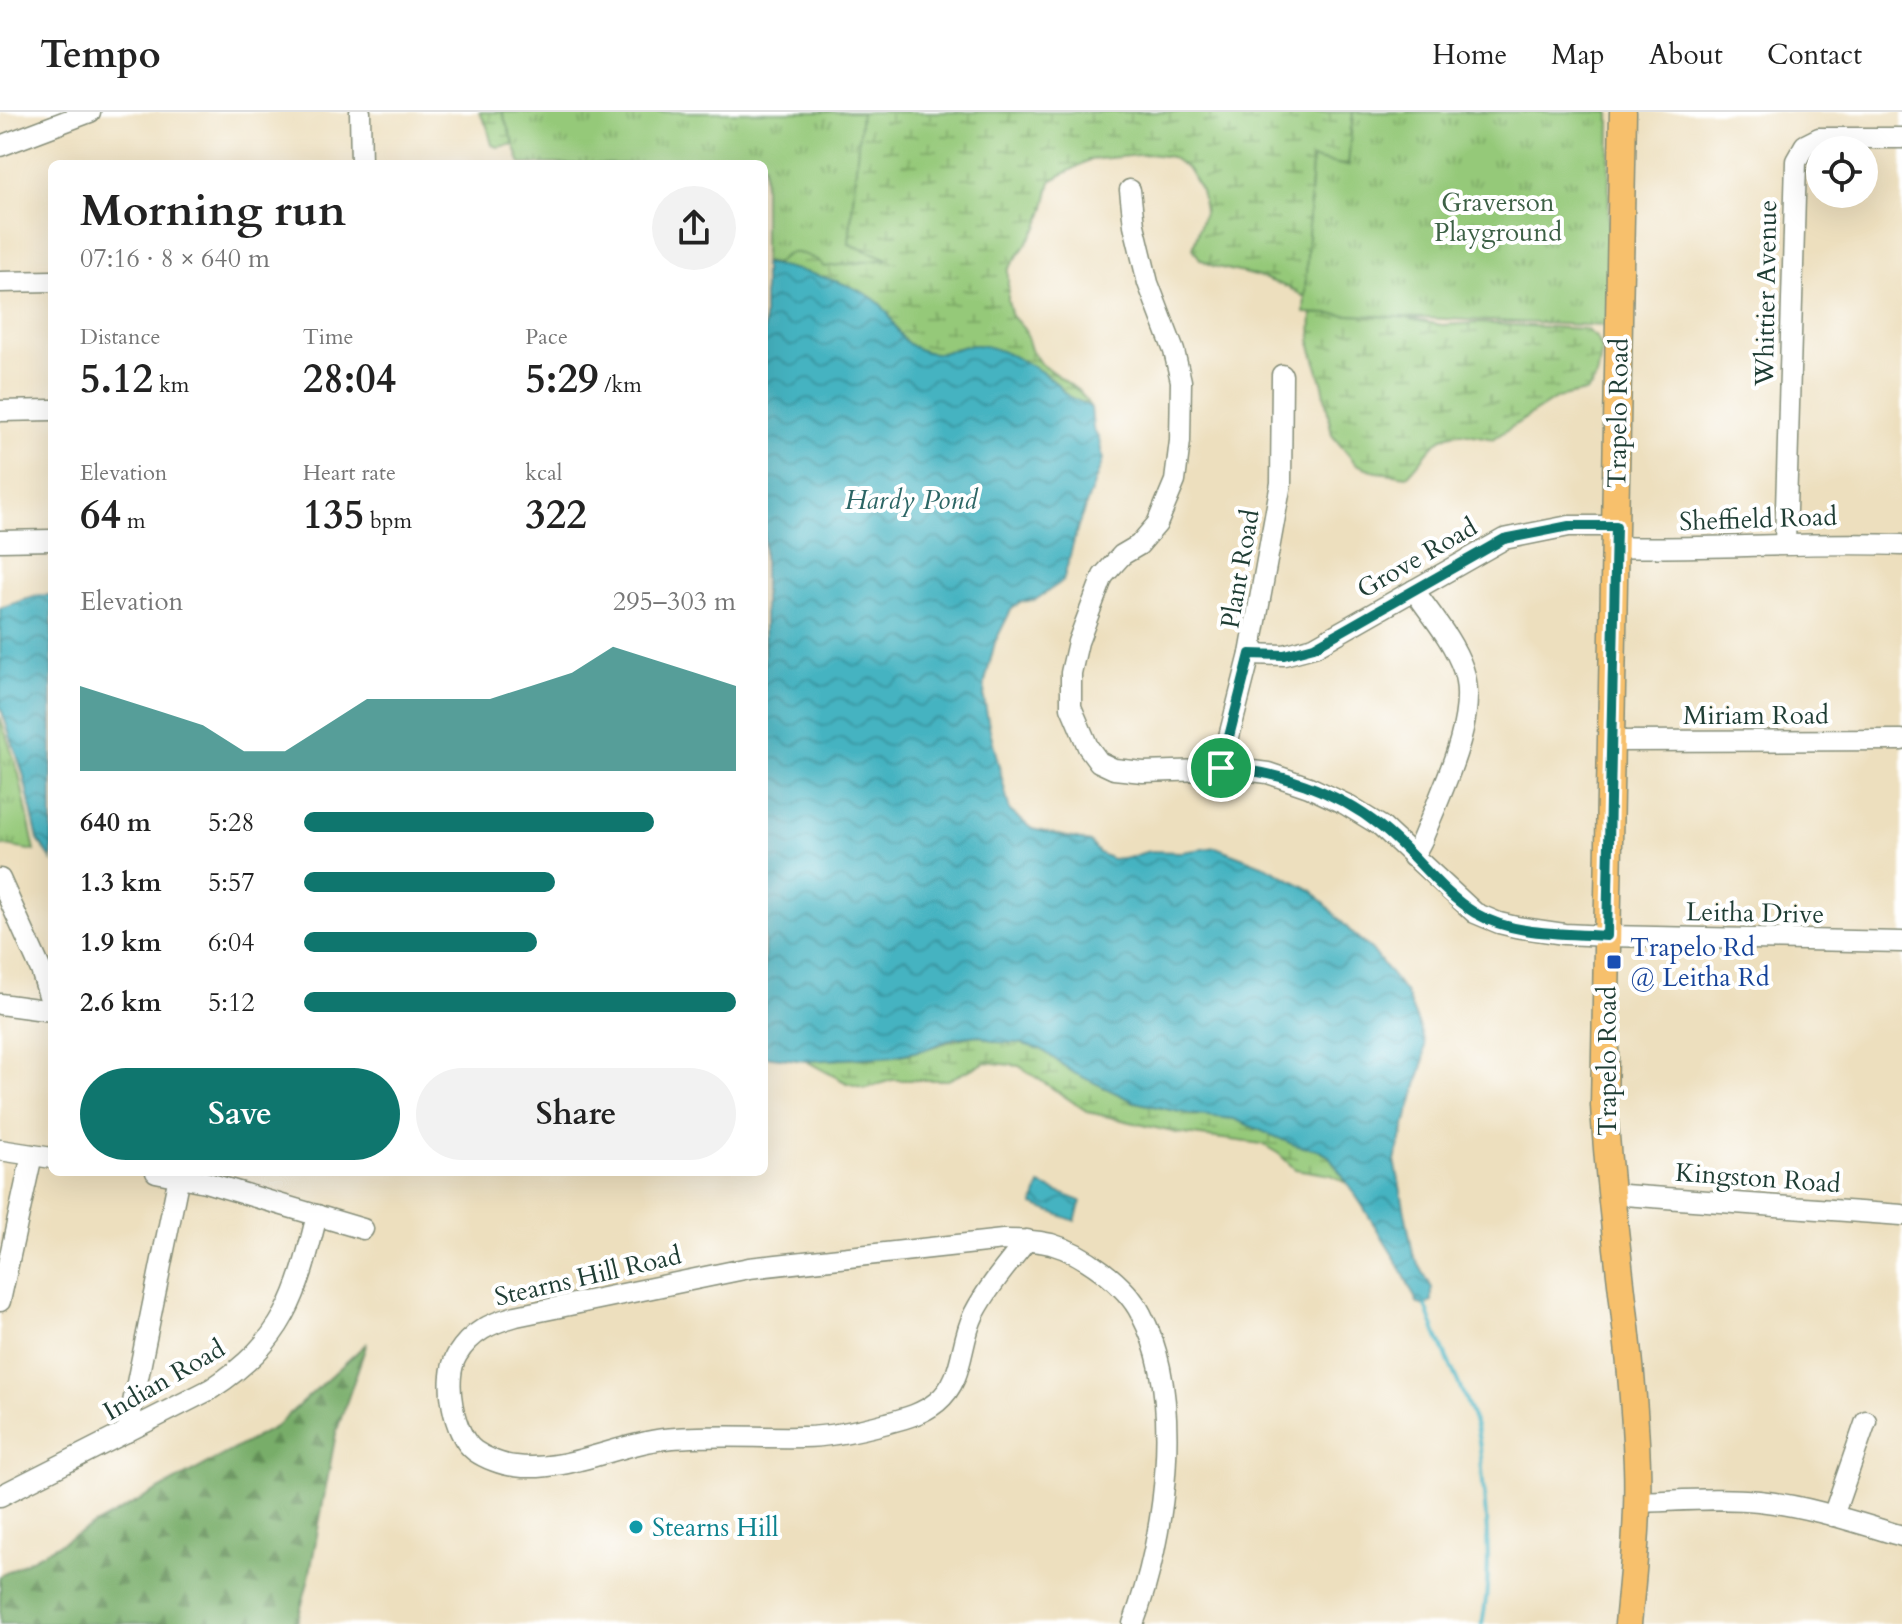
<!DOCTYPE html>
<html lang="en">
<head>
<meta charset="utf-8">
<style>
  :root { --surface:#fff; --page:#f2f2f2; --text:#222; --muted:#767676; --line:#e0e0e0; --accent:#0f766e }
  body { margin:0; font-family:Cardo,serif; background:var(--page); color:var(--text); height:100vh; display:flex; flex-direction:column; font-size:30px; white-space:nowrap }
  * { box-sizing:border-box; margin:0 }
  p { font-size:26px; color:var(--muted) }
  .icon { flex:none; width:44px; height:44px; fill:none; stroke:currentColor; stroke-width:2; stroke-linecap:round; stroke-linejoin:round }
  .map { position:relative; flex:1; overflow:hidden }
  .panel { position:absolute; left:48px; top:48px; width:720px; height:1016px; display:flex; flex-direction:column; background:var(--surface); border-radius:12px; box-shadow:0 8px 32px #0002 }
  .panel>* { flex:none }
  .fabs { position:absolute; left:1806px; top:24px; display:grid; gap:16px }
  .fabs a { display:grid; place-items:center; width:72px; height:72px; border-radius:50%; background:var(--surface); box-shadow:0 8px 32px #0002; font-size:40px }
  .pin { position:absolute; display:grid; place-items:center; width:68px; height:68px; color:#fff; margin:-34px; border:4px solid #fff; border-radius:50%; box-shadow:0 2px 8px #0007 }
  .round { display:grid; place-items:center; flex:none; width:84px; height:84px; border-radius:42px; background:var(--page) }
  .headline { display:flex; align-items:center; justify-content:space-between; height:136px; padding:0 32px }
  h1 { font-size:44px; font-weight:600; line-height:60px }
  .metrics { display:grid; grid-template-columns:repeat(3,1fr); gap:12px; height:136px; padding:8px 32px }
  .metrics div { display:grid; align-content:center }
  .metrics b { font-size:40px; font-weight:600 }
  .metrics small { font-size:22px; font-weight:400 }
  .metrics p { font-size:22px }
  .chart { height:224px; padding:16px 32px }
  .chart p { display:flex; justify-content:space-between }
  .chart svg { width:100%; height:144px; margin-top:8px; fill:var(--accent); opacity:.7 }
  .primary-button { display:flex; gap:16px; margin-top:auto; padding:16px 32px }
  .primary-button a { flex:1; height:92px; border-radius:48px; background:var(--accent); color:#fff; font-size:32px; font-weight:600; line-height:92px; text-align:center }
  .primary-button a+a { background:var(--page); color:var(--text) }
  ul { padding:0 32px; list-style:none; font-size:26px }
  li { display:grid; grid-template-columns:128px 96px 1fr; align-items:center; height:60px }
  li i { height:20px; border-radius:10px; background:var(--accent) }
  header { display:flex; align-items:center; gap:48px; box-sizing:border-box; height:112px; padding:0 40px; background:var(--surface); border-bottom:2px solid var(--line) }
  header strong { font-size:38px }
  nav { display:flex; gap:44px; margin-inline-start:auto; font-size:28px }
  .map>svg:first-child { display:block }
  .forest { fill:url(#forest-firs); stroke:#4c754e; stroke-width:2 }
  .wetland { fill:url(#wetland-marsh); stroke:#5a8356; stroke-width:2 }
  .park { fill:url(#park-tufts); stroke:#5a8356; stroke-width:2 }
  .water { fill:url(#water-waves); stroke:#32787a; stroke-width:2 }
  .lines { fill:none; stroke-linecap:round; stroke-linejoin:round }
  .stream { stroke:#45b3c1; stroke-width:4 }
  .minor-casing { stroke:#868e79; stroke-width:23 }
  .major-casing { stroke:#868e79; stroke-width:29 }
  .minor { stroke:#fff; stroke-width:20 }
  .major { stroke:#f7c06c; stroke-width:26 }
  .route-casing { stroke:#fff; stroke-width:16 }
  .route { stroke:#0f766e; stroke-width:10 }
  .transit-dot { fill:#1a4fb4; stroke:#fff; stroke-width:3 }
  .culture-dot { fill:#0f9aa8; stroke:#fff; stroke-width:3 }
  .labels { text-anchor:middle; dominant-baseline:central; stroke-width:8; stroke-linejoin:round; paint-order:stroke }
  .park-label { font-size:26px; fill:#3c6045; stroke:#fff }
  .street-label { font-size:26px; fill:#1f3d34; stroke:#fff }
  .transit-label { font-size:26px; fill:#164399; stroke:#fff; text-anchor:start }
  .culture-label { font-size:26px; fill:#0d838f; stroke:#fff; text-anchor:start }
  .water-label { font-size:28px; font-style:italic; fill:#2c6665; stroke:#fff }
</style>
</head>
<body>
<header>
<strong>Tempo</strong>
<nav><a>Home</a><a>Map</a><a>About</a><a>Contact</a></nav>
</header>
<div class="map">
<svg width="1902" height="1512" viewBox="0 0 1902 1512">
  <defs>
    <pattern id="forest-firs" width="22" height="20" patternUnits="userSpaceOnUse" patternTransform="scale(2)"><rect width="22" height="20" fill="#78ad69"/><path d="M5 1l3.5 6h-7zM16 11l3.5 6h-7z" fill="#628e57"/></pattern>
    <pattern id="wetland-marsh" width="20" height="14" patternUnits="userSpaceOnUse" patternTransform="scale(2)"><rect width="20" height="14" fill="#95c979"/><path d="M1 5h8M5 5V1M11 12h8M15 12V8" fill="none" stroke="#79a464"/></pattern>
    <pattern id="park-tufts" width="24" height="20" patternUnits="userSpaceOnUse" patternTransform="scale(2)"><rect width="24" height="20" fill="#95c979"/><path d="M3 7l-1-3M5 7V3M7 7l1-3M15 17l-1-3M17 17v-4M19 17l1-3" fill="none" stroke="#79a464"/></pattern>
    <pattern id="water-waves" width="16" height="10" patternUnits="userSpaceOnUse" patternTransform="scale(2)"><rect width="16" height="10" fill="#45b3c1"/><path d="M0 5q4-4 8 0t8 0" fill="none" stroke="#39939e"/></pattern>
  </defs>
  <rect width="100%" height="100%" fill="#fff"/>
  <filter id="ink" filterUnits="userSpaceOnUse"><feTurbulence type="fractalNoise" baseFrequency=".0125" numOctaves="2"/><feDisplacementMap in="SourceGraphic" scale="16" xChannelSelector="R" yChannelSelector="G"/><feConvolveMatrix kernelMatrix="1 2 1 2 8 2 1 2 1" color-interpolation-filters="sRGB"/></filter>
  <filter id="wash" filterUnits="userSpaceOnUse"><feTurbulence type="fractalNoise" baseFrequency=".006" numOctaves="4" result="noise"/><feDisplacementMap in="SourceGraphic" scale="32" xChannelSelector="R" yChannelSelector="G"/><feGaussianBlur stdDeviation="1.8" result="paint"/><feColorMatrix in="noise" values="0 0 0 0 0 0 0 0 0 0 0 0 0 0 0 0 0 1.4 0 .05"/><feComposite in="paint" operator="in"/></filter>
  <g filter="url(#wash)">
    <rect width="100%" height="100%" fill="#eddfbe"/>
    <!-- forest -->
    <path class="forest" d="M 367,1231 L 336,1321 L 309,1466 L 297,1511 L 0,1512 L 0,1464 L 275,1315 Z"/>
    <!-- wetland -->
    <g class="wetland">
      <path d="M 479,0 L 1363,0 L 1390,191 L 1410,207 L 1442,213 L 1477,211 L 1585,217 L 1597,226 L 1602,237 L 1597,265 L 1591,275 L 1585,280 L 1557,286 L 1493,327 C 1483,325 1471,322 1461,321 C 1435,320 1424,349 1407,364 L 1377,360 L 1356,352 L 1332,323 L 1323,273 L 1311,234 L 1312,198 L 1309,188 L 1287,175 L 1260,165 L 1213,154 L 1200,147 L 1193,136 L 1205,97 L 1201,79 L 1189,58 L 1171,45 L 1149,42 L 1089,48 L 1051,69 L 1044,99 L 1038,115 L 1008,158 L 1008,189 L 1012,204 L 1025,218 L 1031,238 L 1040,251 L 1080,280 L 1091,296 C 1084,291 1077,289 1069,285 C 1063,282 1061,276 1056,272 C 1044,260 989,232 973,233 C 952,234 944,247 919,238 C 897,229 895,207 880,192 C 858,171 794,157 764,151 L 764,52 L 548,27 L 497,35 L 492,33 L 487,14 Z"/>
      <path d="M 978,923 L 996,930 L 1019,931 L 1041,937 L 1074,961 L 1135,990 L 1189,1002 L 1234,1007 L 1297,1034 L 1316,1037 L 1329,1044 L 1347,1071 L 1331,1063 L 1295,1057 L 1279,1042 L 1262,1032 L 1177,1021 L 1088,1000 L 1019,954 L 986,950 L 948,968 L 892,968 L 865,976 L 847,971 L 806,949 C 835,947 865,947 893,944 C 923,941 949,927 978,923 Z"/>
    </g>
    <!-- park -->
    <g class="park">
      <path d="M 502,0 L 861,0 L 849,132 L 888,147 L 824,155 C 818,147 796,136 786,143 C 782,145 779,149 775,152 L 764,150 L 764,52 L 521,52 Z"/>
      <path d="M 1353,0 L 1610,0 L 1607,214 L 1304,201 L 1312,47 L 1348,54 Z"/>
      <path d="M 0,605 L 19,662 L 35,739 L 0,733 Z"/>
    </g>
    <!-- water -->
    <g class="water">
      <path d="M 764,151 C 795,157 855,170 879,191 C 896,206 894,226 916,236 C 943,249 953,233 975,233 C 998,233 1041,257 1057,272 C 1061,277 1064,282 1070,285 C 1077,289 1084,291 1091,296 L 1093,317 L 1099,327 L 1103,348 L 1078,414 L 1063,469 L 1035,488 L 1020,490 L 1011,498 L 995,530 L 985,570 L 984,587 L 989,614 L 1010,699 L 1032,717 L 1090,730 L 1099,741 L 1112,747 L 1130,745 L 1149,739 L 1181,740 L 1216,735 L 1267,755 L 1313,779 L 1352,821 L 1372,838 L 1406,882 L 1421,919 L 1425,933 L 1424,949 L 1395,1048 L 1413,1142 L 1432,1176 L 1432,1189 L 1426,1194 L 1418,1192 L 1399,1153 L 1362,1093 L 1329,1044 L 1316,1037 L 1297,1034 L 1234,1007 L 1189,1002 L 1135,990 L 1074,961 L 1041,937 L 1019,931 L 996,930 L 978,923 L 954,926 L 923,938 L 894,944 L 806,949 L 764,944 Z"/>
      <path d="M 39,483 L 52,483 L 52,748 L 38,728 L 23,661 L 0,594 L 0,496 Z"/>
      <path d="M 1040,1073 L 1081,1089 L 1075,1109 L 1033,1093 Z"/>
    </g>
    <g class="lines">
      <!-- stream -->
      <path class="stream" d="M 1426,1194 C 1439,1234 1460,1270 1474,1309 C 1481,1328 1481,1350 1483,1370 C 1487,1416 1492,1466 1482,1512"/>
    </g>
  </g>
  <g filter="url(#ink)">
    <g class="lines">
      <defs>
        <g id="minor">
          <path d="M 360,0 L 361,52"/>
          <path d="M 0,34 L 90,0"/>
          <path d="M 1130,78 L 1134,113 L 1148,171 L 1174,239 L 1181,269 L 1180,329 L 1175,369 L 1157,412 L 1139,433 L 1122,443 L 1103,464 L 1078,530 L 1071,561 L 1071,595 L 1088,635 L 1099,650 L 1114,657 L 1143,660 L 1236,657 L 1268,661 L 1309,675 L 1345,692 L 1381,714 L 1475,801 L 1499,811 L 1516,815 L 1564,822 L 1607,824 L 1902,830"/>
          <path d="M 0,170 L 52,169"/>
          <path d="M 0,299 L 52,298"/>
          <path d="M 0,429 L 52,428"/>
          <path d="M 1785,432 L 1796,49 L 1805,33 L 1819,26 L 1902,26"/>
          <path d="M 1616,435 C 1711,438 1806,429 1902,433"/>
          <path d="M 1250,542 L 1284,543 L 1314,535 L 1504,427 L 1569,414 L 1616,414"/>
          <path d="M 1611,629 L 1902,628"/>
          <path d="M 1221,656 L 1250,542 L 1281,371 L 1282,263"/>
          <path d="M 1413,745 L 1422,728 C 1440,682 1480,605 1463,557 C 1453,528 1431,503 1414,478"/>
          <path d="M 0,767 L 41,858 L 52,893"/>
          <path d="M 0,892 L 52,899"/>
          <path d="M 0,1038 L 52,1046"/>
          <path d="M 156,1060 L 205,1070 L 363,1117"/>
          <path d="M 1610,1082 L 1902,1103"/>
          <path d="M 1027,1128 C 1008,1152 988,1175 974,1202 C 959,1232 965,1267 937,1290 C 922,1302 906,1306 887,1311 C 861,1318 831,1325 803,1325 C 757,1326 710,1322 664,1327 C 615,1333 565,1361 515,1354 C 502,1353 485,1346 475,1339 C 453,1323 443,1266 457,1243 C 471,1220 491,1211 516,1204 L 749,1156 L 1003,1128 C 1019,1128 1035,1128 1051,1132 C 1083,1141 1126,1172 1141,1202 C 1185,1285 1165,1427 1133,1512"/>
          <path d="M 0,1189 L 32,1043"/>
          <path d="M 127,1320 L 179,1064"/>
          <path d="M 0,1384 L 211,1277 C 285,1228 297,1185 317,1103"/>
          <path d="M 1636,1390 C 1677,1389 1718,1385 1759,1389 C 1808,1394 1855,1410 1902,1424"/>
          <path d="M 1833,1404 L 1866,1309"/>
        </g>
        <path id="major" d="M 1623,0 L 1604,993 C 1610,1113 1633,1233 1637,1353 C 1639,1406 1633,1460 1628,1512"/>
      </defs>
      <!-- minor casing -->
      <use href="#minor" class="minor-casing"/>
      <!-- major casing -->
      <use href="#major" class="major-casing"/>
      <!-- minor -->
      <use href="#minor" class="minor"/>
      <!-- major -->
      <use href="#major" class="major"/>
    </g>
  </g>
  <g class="lines" filter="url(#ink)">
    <defs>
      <path id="route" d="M 1569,414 L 1616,414 L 1607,824 C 1565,821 1514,824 1475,801 C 1439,779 1414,740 1380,714 C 1336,679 1277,658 1221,656 L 1250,542 L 1284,543 L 1314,535 L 1504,427 Z"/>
    </defs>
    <!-- route casing -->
    <use href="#route" class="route-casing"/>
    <!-- route -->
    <use href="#route" class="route"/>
  </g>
  <!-- markers -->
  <rect class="transit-dot" x="1606" y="842" width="16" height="16" rx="4"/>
  <circle class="culture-dot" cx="636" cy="1415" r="8"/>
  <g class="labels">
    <!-- park labels -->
    <g class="park-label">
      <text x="1498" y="90">Graverson<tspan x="1498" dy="30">Playground</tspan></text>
    </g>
    <!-- street labels -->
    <g class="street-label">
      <text transform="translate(1766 181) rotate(-89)">Whittier Avenue</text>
      <text transform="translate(1618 301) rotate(-89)">Trapelo Road</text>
      <text transform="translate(1758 407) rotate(-2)">Sheffield Road</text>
      <text transform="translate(1417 446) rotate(-30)">Grove Road</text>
      <text transform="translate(1240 457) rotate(-80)">Plant Road</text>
      <text x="1756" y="603">Miriam Road</text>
      <text transform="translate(1755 801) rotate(1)">Leitha Drive</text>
      <text transform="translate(1607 949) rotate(-90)">Trapelo Road</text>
      <text transform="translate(1758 1066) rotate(4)">Kingston Road</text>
      <text transform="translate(588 1164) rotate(-13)">Stearns Hill Road</text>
      <text transform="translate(164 1268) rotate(-30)">Indian Road</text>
    </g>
    <!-- transit labels -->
    <g class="transit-label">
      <text x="1630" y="835">Trapelo Rd<tspan x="1630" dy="30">@ Leitha Rd</tspan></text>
    </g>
    <!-- culture labels -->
    <g class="culture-label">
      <text x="652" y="1415">Stearns Hill</text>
    </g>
    <!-- water labels -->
    <g class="water-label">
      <text x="911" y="388">Hardy Pond</text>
    </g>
  </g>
</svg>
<div class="fabs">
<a><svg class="icon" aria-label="locate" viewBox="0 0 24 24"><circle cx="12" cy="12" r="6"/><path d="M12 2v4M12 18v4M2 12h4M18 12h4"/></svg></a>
</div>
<div class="pin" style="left:1221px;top:656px;background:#1e9e55"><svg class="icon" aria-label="arrive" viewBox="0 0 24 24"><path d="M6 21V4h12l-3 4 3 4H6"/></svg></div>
<section class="panel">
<div class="headline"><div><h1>Morning run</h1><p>07:16 · 8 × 640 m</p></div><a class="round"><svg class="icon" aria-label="share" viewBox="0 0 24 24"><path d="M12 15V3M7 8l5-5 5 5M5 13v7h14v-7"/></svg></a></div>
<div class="metrics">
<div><p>Distance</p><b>5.12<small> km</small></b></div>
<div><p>Time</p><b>28:04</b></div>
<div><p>Pace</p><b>5:29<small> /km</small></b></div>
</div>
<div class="metrics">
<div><p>Elevation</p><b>64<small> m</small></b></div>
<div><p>Heart rate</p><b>135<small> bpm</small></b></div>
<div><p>kcal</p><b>322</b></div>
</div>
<div class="chart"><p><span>Elevation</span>295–303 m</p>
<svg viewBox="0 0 160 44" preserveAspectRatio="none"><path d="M0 44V18L10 22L20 26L30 30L40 38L50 38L60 30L70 22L80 22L90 22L100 22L110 18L120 14L130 6L140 10L150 14L160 18V44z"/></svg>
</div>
<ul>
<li><b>640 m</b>5:28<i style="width:81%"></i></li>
<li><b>1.3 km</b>5:57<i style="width:58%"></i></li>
<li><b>1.9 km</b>6:04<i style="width:54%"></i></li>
<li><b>2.6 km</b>5:12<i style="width:100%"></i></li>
</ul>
<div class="primary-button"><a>Save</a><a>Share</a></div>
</section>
</div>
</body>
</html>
